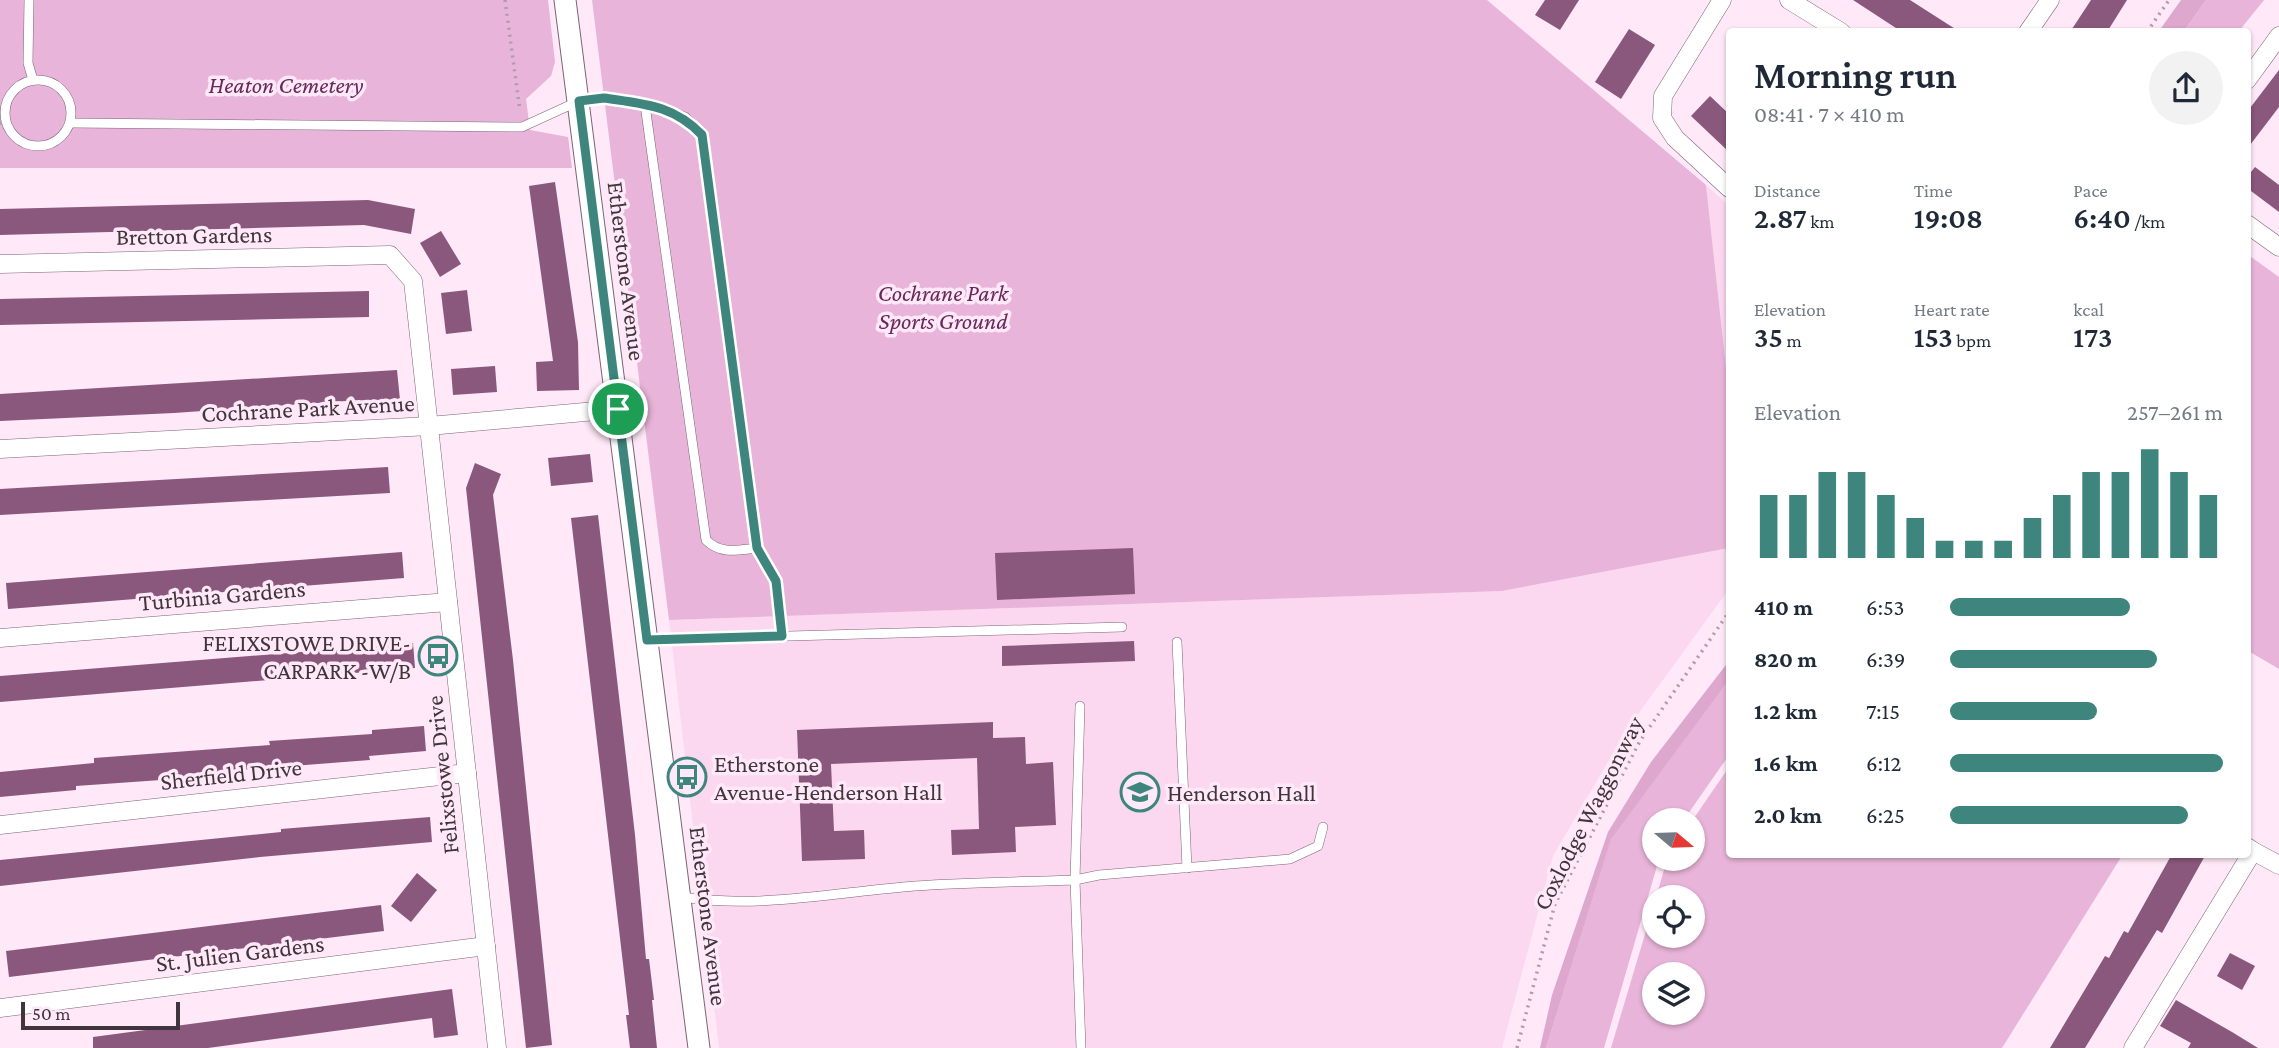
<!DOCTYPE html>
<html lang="en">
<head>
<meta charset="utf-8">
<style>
  :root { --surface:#fff; --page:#f2f2f3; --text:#1f2937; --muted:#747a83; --accent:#3e857e }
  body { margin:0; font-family:"Crimson Pro",serif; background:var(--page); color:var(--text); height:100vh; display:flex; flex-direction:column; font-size:26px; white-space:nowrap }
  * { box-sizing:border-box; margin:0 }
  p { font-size:23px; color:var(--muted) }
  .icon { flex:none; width:38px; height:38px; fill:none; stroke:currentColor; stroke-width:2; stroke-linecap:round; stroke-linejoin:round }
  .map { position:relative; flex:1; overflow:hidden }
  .side { position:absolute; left:1726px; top:28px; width:525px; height:830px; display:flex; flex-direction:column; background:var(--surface); border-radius:7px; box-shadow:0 2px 5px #0004 }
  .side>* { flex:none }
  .needle { width:46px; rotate:109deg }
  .controls { position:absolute; left:1642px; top:808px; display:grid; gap:14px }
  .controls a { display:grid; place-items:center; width:63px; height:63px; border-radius:50%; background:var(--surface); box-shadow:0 2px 5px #0004; font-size:35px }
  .scale { position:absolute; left:21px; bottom:18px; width:159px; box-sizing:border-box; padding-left:7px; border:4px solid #40353c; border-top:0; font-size:19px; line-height:24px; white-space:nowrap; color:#40353c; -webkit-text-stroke:5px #ffe8f7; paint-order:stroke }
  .pin { position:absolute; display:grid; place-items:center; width:60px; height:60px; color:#fff; margin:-30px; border:4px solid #fff; border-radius:50%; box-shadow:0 2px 7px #0007 }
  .round { display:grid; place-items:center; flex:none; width:74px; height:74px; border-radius:37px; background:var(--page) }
  .headline { display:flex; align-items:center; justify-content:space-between; height:119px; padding:0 28px }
  h1 { font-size:38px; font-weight:600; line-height:52px }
  .stats { display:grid; grid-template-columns:repeat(3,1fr); gap:10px; height:119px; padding:7px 28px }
  .stats div { display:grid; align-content:center }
  .stats b { font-size:30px; font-weight:600 }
  .stats small { font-size:19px; font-weight:400 }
  .stats p { font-size:19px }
  .chart { height:196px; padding:14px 28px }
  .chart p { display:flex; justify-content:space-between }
  .chart svg { width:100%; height:126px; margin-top:7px; stroke:var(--accent); stroke-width:6 }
  ul { padding:0 28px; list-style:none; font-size:23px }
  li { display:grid; grid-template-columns:112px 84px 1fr; align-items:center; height:52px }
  li i { height:18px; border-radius:9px; background:var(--accent) }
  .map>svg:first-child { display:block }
  .built { fill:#fbd8f0 }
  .green { fill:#e9b4d9; fill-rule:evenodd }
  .forest { fill:#dea7ce }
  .building { fill:#8a587c }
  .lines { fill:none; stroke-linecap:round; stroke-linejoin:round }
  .service-casing { stroke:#7c6475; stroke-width:10 }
  .minor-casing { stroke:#7c6475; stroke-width:19 }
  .tertiary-casing { stroke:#7c6475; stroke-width:23 }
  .path { stroke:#ae9ca7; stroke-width:3.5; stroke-dasharray:2 5; stroke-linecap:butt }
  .service { stroke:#fff; stroke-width:9 }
  .minor { stroke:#fff; stroke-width:18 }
  .tertiary { stroke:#fff; stroke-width:21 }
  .route-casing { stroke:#fff; stroke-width:14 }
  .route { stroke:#3e857e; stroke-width:9 }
  .labels { text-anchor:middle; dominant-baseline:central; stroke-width:7; stroke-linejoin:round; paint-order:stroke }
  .park-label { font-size:24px; font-style:italic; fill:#68285a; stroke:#ffe8f7 }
  .street-label { font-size:24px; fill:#40353c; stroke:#ffe8f7 }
  .poi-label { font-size:24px; fill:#40353c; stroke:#ffe8f7; text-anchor:start }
</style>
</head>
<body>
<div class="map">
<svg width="2279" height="1048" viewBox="0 0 2279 1048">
  <rect width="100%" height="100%" fill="#ffe8f7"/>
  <!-- built -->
  <g class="built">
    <path d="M 1706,185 L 1729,206 L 1729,395 Z"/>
    <path d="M 1729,548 L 1729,589 L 1628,728 L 1553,856 L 1502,1048 L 719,1048 L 669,620 L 1502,591 Z"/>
  </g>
  <!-- green -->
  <g class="green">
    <path d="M 0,0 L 548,0 L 555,62 L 551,76 L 526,99 L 530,130 L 568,137 L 572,168 L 0,168 Z"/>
    <path d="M 592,0 L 1487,0 L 1706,185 L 1729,395 L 1729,548 L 1502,591 L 669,620 Z"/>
    <path d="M 2206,0 L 2264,0 L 2239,31 L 2184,31 Z"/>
    <path d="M 2247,254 L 2279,277 L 2279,669 L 2250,652 L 2247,657 Z"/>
    <path d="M 1729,680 L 1729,755 L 1683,821 L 1654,821 L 1654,859 L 1659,859 L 1604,1048 L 1546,1048 L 1611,838 Z"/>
    <path d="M 1729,767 L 1729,854 L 2123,854 L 2002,1048 L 1611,1048 L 1654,904 L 1654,936 L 1692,936 L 1692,898 L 1656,898 L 1667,859 L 1692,859 L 1692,821 ZM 1654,975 L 1692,975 L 1692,1013 L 1654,1013 Z"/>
  </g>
  <!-- forest -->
  <g class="forest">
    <path d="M 2181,0 L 2206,0 L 2184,31 L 2159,31 Z"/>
    <path d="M 1729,661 L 1729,680 L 1611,839 L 1546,1048 L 1540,1048 L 1552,995 L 1608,832 L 1651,762 Z"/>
  </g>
  <!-- building -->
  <g class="building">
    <path d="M 1545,0 L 1579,0 L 1560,30 L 1535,15 Z"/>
    <path d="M 1853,0 L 1910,0 L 1960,32 L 1902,32 Z"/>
    <path d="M 2091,0 L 2127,0 L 2107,32 L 2070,32 Z"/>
    <path d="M 1629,29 L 1655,45 L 1621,99 L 1595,82 Z"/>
    <path d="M 2279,70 L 2279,107 L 2247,149 L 2247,112 Z"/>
    <path d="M 1710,96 L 1729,114 L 1729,152 L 1691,116 Z"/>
    <path d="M 2255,167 L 2279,185 L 2279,212 L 2247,188 L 2247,177 Z"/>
    <path d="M 555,182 L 578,342 L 579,390 L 537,391 L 536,362 L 553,361 L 529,186 Z"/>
    <path d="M 368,200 L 415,209 L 411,234 L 364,225 L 0,235 L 0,209 Z"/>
    <path d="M 441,231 L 461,264 L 440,277 L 420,243 Z"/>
    <path d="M 467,290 L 472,331 L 446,334 L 441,293 Z"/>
    <path d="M 369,291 L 369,317 L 0,325 L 0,299 Z"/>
    <path d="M 495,366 L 497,392 L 453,395 L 451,369 Z"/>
    <path d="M 397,370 L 400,400 L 360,403 L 360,400 L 174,413 L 0,421 L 0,394 Z"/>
    <path d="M 590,454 L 593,482 L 551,486 L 548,458 Z"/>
    <path d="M 475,463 L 501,474 L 493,495 L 513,660 L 552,1045 L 526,1048 L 466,488 Z"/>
    <path d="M 388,467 L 390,493 L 0,515 L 0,489 Z"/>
    <path d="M 598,515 L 635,835 L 646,959 L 649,959 L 654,1000 L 652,1000 L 657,1048 L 630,1048 L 626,1015 L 629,1015 L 571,518 Z"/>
    <path d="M 1133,548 L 1135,594 L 997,600 L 995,553 Z"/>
    <path d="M 402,552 L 404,578 L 8,609 L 6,583 Z"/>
    <path d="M 1134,641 L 1135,661 L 1002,666 L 1002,646 Z"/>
    <path d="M 413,643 L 415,668 L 0,702 L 0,676 Z"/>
    <path d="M 993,722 L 993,738 L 1025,737 L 1026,764 L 1053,762 L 1056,825 L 1015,827 L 1016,852 L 952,855 L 951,830 L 979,829 L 977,758 L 831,764 L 834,831 L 864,830 L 865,859 L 802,861 L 797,730 Z"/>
    <path d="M 424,726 L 426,751 L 369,756 L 370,760 L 188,774 L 189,778 L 76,786 L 76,790 L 0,797 L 0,772 L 94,763 L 94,758 L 270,745 L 269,741 L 372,734 L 372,730 Z"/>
    <path d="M 430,817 L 432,842 L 260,857 L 0,886 L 0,860 L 281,832 L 281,829 Z"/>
    <path d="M 2172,854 L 2206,854 L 2162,933 L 2157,930 L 2085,1048 L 2050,1048 L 2105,956 L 2109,958 L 2124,931 L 2128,933 Z"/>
    <path d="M 417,873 L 437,890 L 411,922 L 391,906 Z"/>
    <path d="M 381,905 L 384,931 L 9,977 L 6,951 Z"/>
    <path d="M 2230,953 L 2255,966 L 2242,990 L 2217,976 Z"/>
    <path d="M 452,989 L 458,1035 L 434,1038 L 432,1018 L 208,1048 L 93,1048 L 93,1037 Z"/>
    <path d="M 2176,1000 L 2232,1032 L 2258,1048 L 2188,1048 L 2191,1043 L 2160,1026 Z"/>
  </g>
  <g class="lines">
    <defs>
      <g id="service">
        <path d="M 29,0 L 28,63 L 33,80"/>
        <circle cx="38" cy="113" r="33"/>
        <path d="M 645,105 L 706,540 C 721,555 738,550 757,548"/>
        <path d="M 71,123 L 522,127 L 579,101 L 604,98 L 651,106 L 685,117 L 702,135 L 757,548 L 776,581 L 782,636"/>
        <path d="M 647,640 L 1122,627"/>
        <path d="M 1177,642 L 1187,868"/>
        <path d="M 682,897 C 759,909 838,892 915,886 C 968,882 1022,882 1075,880 L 1080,706"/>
        <path d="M 1081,1048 L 1075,880 L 1099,875 L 1290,859 L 1318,846 L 1323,827"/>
      </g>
      <g id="minor">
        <path d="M 1722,0 L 1663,96 L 1662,118 L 1675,138 L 1729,188"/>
        <path d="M 1789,0 L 1841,32"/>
        <path d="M 2028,32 L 2050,0"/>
        <path d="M 2247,80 L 2279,36"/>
        <path d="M 2247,224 L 2279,247"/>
        <path d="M 0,264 L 390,255 L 413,281 L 497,1048"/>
        <path d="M 0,449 L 429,426 L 618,409"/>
        <path d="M 0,638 L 448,602"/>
        <path d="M 0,825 L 467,773"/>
        <path d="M 2253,851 L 2279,865"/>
        <path d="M 0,1008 L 486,946"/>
        <path d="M 2133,1048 L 2253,851 L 2247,847"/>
      </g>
      <path id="tertiary" d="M 565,0 L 699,1048"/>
    </defs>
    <!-- service casing -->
    <use href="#service" class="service-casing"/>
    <!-- minor casing -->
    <use href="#minor" class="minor-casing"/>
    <!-- tertiary casing -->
    <use href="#tertiary" class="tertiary-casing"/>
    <!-- path -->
    <g class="path">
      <path d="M 505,0 L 520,111"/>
      <path d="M 2147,32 L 2169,0"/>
      <path d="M 0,123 L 6,123"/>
      <path d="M 1517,1048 L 1555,904 L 1640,741 L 1729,612"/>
    </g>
    <!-- service -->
    <use href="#service" class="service"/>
    <!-- minor -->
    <use href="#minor" class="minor"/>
    <!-- tertiary -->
    <use href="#tertiary" class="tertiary"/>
  </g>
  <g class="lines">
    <defs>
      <path id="route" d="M 604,98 C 644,104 673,105 702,135 L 757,548 L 776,581 L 782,636 L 647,640 L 579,101 Z"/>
    </defs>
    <!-- route casing -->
    <use href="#route" class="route-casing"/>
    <!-- route -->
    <use href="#route" class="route"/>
  </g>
  <!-- icons -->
  <defs>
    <symbol id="bus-ring" viewBox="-11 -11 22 22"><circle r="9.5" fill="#ffe8f7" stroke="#3e857e" stroke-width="1.5"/><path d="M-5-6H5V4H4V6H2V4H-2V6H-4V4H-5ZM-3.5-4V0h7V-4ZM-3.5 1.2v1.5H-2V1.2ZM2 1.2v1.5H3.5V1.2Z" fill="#3e857e"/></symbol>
    <symbol id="university-ring" viewBox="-11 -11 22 22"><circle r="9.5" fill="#ffe8f7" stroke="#3e857e" stroke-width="1.5"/><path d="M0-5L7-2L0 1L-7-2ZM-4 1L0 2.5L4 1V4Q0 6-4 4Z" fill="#3e857e"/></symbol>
  </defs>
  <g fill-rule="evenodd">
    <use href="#bus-ring" x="416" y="634" width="44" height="44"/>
    <use href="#bus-ring" x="665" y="755" width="44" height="44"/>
    <use href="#university-ring" x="1118" y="770" width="44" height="44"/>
  </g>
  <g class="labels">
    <!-- park labels -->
    <g class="park-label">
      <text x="286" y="84">Heaton Cemetery</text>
      <text x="943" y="292">Cochrane Park<tspan x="943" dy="28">Sports Ground</tspan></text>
    </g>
    <!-- street labels -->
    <g class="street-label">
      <text transform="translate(194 235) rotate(-1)">Bretton Gardens</text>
      <text transform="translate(627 271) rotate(83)">Etherstone Avenue</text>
      <text transform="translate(308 408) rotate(-3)">Cochrane Park Avenue</text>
      <text transform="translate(222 595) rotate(-5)">Turbinia Gardens</text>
      <text transform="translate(231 774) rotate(-6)">Sherfield Drive</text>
      <text transform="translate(442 775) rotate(-96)">Felixstowe Drive</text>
      <text transform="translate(1588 813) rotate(-63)">Coxlodge Waggonway</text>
      <text transform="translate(709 916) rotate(83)">Etherstone Avenue</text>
      <text transform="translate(240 953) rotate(-7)">St. Julien Gardens</text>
    </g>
    <!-- poi labels -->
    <g class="poi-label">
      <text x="411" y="642" text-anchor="end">FELIXSTOWE DRIVE-<tspan x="411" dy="28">CARPARK -W/B</tspan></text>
      <text x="714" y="763">Etherstone<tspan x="714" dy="28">Avenue-Henderson Hall</tspan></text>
      <text x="1167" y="792">Henderson Hall</text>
    </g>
  </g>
</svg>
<div class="controls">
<a><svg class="needle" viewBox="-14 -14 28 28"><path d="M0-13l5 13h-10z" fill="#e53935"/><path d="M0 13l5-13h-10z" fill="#747a83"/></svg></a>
<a><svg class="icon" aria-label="locate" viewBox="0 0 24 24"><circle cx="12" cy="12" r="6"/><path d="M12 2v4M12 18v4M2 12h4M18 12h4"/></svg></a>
<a><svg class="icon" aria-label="layers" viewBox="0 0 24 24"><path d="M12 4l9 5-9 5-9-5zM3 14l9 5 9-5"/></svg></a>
</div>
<div class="scale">50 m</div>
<div class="pin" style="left:618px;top:409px;background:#1e9e55"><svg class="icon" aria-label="arrive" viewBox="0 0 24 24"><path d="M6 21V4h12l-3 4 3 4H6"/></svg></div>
<section class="side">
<div class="headline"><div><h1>Morning run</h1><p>08:41 · 7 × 410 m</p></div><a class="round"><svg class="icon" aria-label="share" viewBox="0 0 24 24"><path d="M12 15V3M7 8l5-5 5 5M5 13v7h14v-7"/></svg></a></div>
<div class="stats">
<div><p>Distance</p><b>2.87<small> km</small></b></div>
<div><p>Time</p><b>19:08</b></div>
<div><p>Pace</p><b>6:40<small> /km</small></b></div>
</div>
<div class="stats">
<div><p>Elevation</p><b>35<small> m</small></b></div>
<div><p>Heart rate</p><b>153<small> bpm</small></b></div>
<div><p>kcal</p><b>173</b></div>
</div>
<div class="chart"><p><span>Elevation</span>257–261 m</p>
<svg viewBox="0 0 160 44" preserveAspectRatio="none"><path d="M5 44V22M15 44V22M25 44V14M35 44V14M45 44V22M55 44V30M65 44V38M75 44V38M85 44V38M95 44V30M105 44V22M115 44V14M125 44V14M135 44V6M145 44V14M155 44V22"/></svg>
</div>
<ul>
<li><b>410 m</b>6:53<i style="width:66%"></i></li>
<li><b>820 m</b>6:39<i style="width:76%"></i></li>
<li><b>1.2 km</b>7:15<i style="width:54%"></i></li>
<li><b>1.6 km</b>6:12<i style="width:100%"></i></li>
<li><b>2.0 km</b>6:25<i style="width:87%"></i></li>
</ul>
</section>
</div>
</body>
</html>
